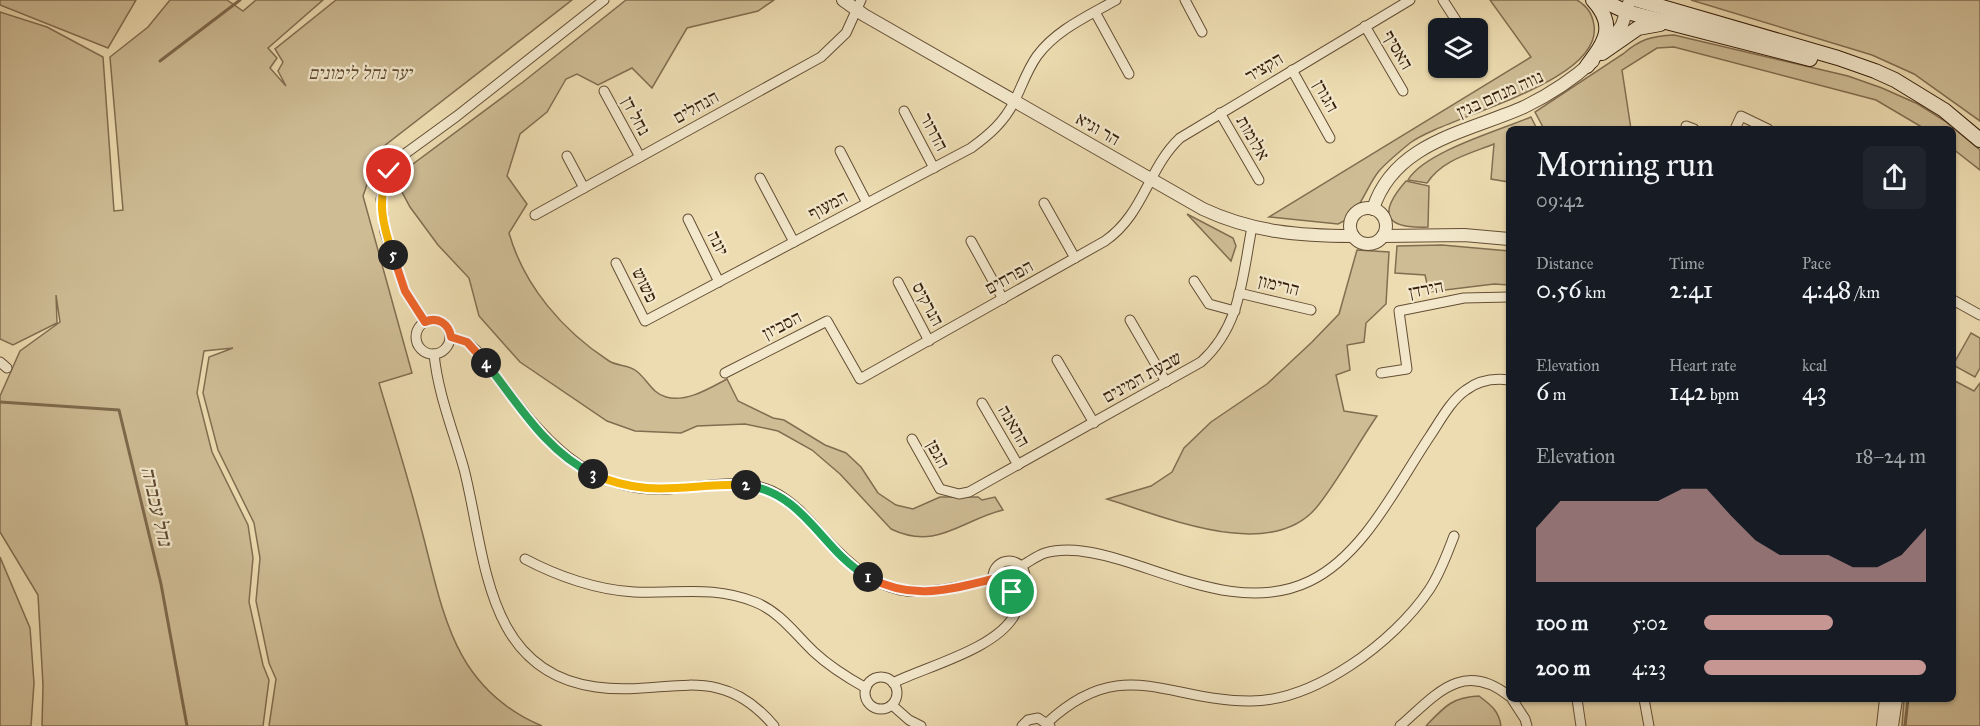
<!DOCTYPE html>
<html lang="en">
<head>
<meta charset="utf-8">
<style>
  :root { --surface:#171b24; --page:#20242c; --text:#f1f3f6; --muted:#9ea1a6; --accent:#c59692 }
  body { margin:0; font-family:"IM FELL Great Primer","Frank Ruhl Libre",serif; background:var(--page); color:var(--text); height:100vh; display:flex; flex-direction:column; font-size:22px; white-space:nowrap }
  * { box-sizing:border-box; margin:0 }
  p { font-size:20px; color:var(--muted) }
  .icon { flex:none; width:33px; height:33px; fill:none; stroke:currentColor; stroke-width:2; stroke-linecap:round; stroke-linejoin:round }
  .map { position:relative; flex:1; overflow:hidden }
  .panel { position:absolute; left:1506px; top:126px; width:450px; height:576px; display:flex; flex-direction:column; background:var(--surface); border-radius:9px; box-shadow:0 2px 4px #0004 }
  .panel>* { flex:none }
  .buttons { position:absolute; left:1428px; top:18px; display:grid; gap:12px }
  .buttons a { display:grid; place-items:center; width:60px; height:60px; border-radius:9px; background:var(--surface); box-shadow:0 2px 4px #0004; font-size:30px }
  .pin { position:absolute; display:grid; place-items:center; width:51px; height:51px; color:#fff; margin:-26px; border:3px solid #fff; border-radius:50%; box-shadow:0 2px 6px #0007 }
  .km { position:absolute; width:30px; height:30px; margin:-15px; border-radius:50%; background:#222; color:#fff; font-size:16px; line-height:30px; text-align:center }
  .round { display:grid; place-items:center; flex:none; width:63px; height:63px; border-radius:9px; background:var(--page) }
  .summary { display:flex; align-items:center; justify-content:space-between; height:102px; padding:0 30px }
  h1 { font-size:33px; font-weight:600; line-height:45px }
  .figures { display:grid; grid-template-columns:repeat(3,1fr); gap:9px; height:102px; padding:6px 30px }
  .figures div { display:grid; align-content:center }
  .figures b { font-size:26px; font-weight:600 }
  .figures small { font-size:16px; font-weight:400 }
  .figures p { font-size:16px }
  .chart { height:168px; padding:12px 30px }
  .chart p { display:flex; justify-content:space-between }
  .chart svg { width:100%; height:108px; margin-top:6px; fill:var(--accent); opacity:.7 }
  ul { padding:0 30px; list-style:none; font-size:20px }
  li { display:grid; grid-template-columns:96px 72px 1fr; align-items:center; height:45px }
  li i { height:15px; border-radius:8px; background:var(--accent) }
  .map>svg:first-child { display:block }
  .green { fill:#cebc95; stroke:#826d50; stroke-width:1.5 }
  .lines { fill:none; stroke-linecap:round; stroke-linejoin:round }
  .stream { stroke:#7e694c; stroke-width:3 }
  .minor-casing { stroke:#634e34; stroke-width:11 }
  .tertiary-casing { stroke:#634e34; stroke-width:14 }
  .secondary-casing { stroke:#351e0a; stroke-width:16 }
  .minor { stroke:#f3e8cc; stroke-width:9 }
  .tertiary { stroke:#f3e8cc; stroke-width:12 }
  .secondary { stroke:#f3e8cc; stroke-width:14 }
  .split-1-casing { stroke:#fff; stroke-width:12 }
  .split-2-casing { stroke:#fff; stroke-width:12 }
  .split-3-casing { stroke:#fff; stroke-width:12 }
  .split-4-casing { stroke:#fff; stroke-width:12 }
  .split-5-casing { stroke:#fff; stroke-width:12 }
  .split-6-casing { stroke:#fff; stroke-width:12 }
  .split-1 { stroke:#f0652b; stroke-width:8 }
  .split-2 { stroke:#22a559; stroke-width:8 }
  .split-3 { stroke:#f5b400; stroke-width:8 }
  .split-4 { stroke:#22a559; stroke-width:8 }
  .split-5 { stroke:#f0652b; stroke-width:8 }
  .split-6 { stroke:#f5b400; stroke-width:8 }
  .labels { text-anchor:middle; dominant-baseline:central; stroke-width:4.5; stroke-linejoin:round; paint-order:stroke }
  .street-label { font-size:18px; fill:#351e0a; stroke:#f3e8cc }
  .park-label { font-size:18px; font-style:italic; fill:#634d34; stroke:#f3e8cc }
  .water-label { font-size:20px; font-style:italic; fill:#5f4a30; stroke:#f3e8cc }
</style>
</head>
<body>
<div class="map">
<svg width="1980" height="726" viewBox="0 0 1980 726">
  <rect width="100%" height="100%" fill="#eddcb1"/>
  <filter id="stains"><feTurbulence type="fractalNoise" baseFrequency=".00333" numOctaves="4"/><feColorMatrix values="0 0 0 0 .2 0 0 0 0 .09 0 0 0 0 .02 0 0 0 .5 -.17"/></filter>
  <radialGradient id="worn" r=".72"><stop offset=".6" stop-color="#630" stop-opacity="0"/><stop offset="1" stop-color="#630" stop-opacity=".3"/></radialGradient>
  <!-- green -->
  <g class="green">
    <path d="M 0,0 L 136,0 L 108,48 L 0,5 Z"/>
    <path d="M 170,0 L 227,0 L 243,11 L 256,0 L 323,0 L 268,48 L 277,58 L 270,68 L 286,86 L 278,71 L 283,62 L 275,49 L 336,0 L 572,0 L 379,150 L 363,196 L 412,373 L 379,383 C 393,430 408,477 420,524 C 443,608 450,687 542,726 L 269,726 L 276,679 L 269,663 L 256,601 L 260,558 L 254,523 L 218,450 L 203,393 L 209,357 L 233,348 L 204,351 L 197,393 L 212,452 L 248,525 L 253,558 L 249,602 L 263,665 L 269,680 L 263,726 L 42,726 L 43,685 L 38,595 L 0,532 L 0,396 L 20,351 L 60,322 L 56,295 L 57,323 L 13,345 L 0,339 L 0,12 L 47,27 L 103,57 L 114,211 L 123,210 L 110,57 L 148,27 Z"/>
    <path d="M 626,0 L 774,0 L 758,11 L 687,28 L 652,88 L 632,68 L 598,85 L 577,74 L 566,79 L 547,112 L 520,134 L 507,176 L 527,204 L 509,233 C 524,286 563,331 609,361 C 617,366 628,365 635,370 C 647,378 651,393 666,397 C 686,403 710,388 727,379 L 738,401 L 773,418 L 784,420 L 825,445 L 846,453 L 861,467 L 878,493 L 896,505 L 913,509 L 940,497 L 978,497 L 982,500 L 995,497 L 1003,510 C 961,520 937,551 891,529 L 840,474 L 812,450 L 778,431 L 745,424 L 697,426 L 681,433 L 635,431 L 607,421 L 520,362 L 479,316 L 469,278 L 438,245 L 410,207 L 402,192 L 402,180 L 409,167 L 523,82 Z"/>
    <path d="M 1490,0 L 1577,0 C 1587,6 1592,13 1594,25 C 1603,83 1446,116 1410,143 C 1399,152 1388,161 1379,171 C 1365,188 1360,215 1338,224 L 1269,217 L 1531,57 Z"/>
    <path d="M 1691,0 L 1980,0 L 1980,121 L 1914,74 L 1872,55 Z"/>
    <path d="M 1674,35 L 1848,76 L 1882,88 L 1918,104 L 1945,121 L 1980,150 L 1980,170 L 1953,149 L 1953,129 L 1925,129 L 1876,100 L 1674,47 L 1657,48 L 1622,70 L 1631,129 L 1544,129 L 1535,112 L 1623,54 C 1640,39 1652,36 1674,35 Z"/>
    <path d="M 1531,117 L 1537,129 L 1509,129 L 1509,182 L 1491,179 L 1494,144 C 1469,154 1442,160 1427,183 L 1408,180 C 1424,152 1500,130 1531,117 Z"/>
    <path d="M 1406,181 L 1429,186 L 1428,227 C 1385,229 1377,214 1406,181 Z"/>
    <path d="M 1187,214 L 1233,238 L 1236,246 L 1231,261 Z"/>
    <path d="M 1442,245 L 1509,251 L 1509,285 L 1494,284 L 1429,292 L 1425,275 L 1395,273 L 1397,246 Z"/>
    <path d="M 1357,250 L 1389,252 L 1386,304 L 1366,323 L 1364,342 L 1347,345 L 1350,370 L 1336,375 L 1344,411 L 1377,416 C 1357,445 1338,481 1316,508 C 1269,563 1163,516 1107,499 L 1151,486 L 1172,472 L 1184,448 L 1211,422 L 1267,384 L 1312,342 L 1339,314 Z"/>
    <path d="M 1971,333 L 1980,338 L 1980,368 L 1975,377 L 1953,365 Z"/>
    <path d="M 1953,380 L 1974,391 L 1980,383 L 1980,726 L 1902,726 L 1904,699 L 1953,699 Z"/>
    <path d="M 0,557 L 30,628 L 34,683 L 31,726 L 0,726 Z"/>
    <path d="M 1479,696 C 1491,705 1499,711 1501,726 L 1426,726 C 1444,707 1452,697 1479,696 Z"/>
  </g>
  <g class="lines">
    <!-- stream -->
    <g class="stream">
      <path d="M 160,61 L 240,0"/>
      <path d="M 0,402 L 119,410 L 161,584 L 187,726"/>
      <path d="M 1905,726 L 1908,699"/>
    </g>
    <defs>
      <g id="minor">
        <path d="M 1185,0 L 1202,32"/>
        <path d="M 1443,0 L 1461,28"/>
        <path d="M 1095,12 L 1129,74"/>
        <path d="M 1365,26 L 1403,91"/>
        <path d="M 1292,70 L 1330,138"/>
        <path d="M 604,91 L 640,157"/>
        <path d="M 904,111 L 934,168"/>
        <path d="M 1220,113 L 1259,180"/>
        <path d="M 1686,126 L 1694,129"/>
        <path d="M 1735,129 L 1741,116 L 1768,129"/>
        <path d="M 840,151 L 867,203"/>
        <path d="M 567,156 L 584,188"/>
        <path d="M 760,178 L 794,242"/>
        <path d="M 1044,203 L 1075,258"/>
        <path d="M 535,215 L 821,57 L 846,33 L 861,0"/>
        <path d="M 688,219 L 719,282"/>
        <path d="M 971,241 L 1003,299"/>
        <path d="M 616,263 L 645,321 L 971,148 C 989,135 1004,122 1014,102 C 1022,86 1027,70 1037,56 C 1056,30 1088,16 1116,0"/>
        <path d="M 1194,281 L 1209,304 L 1235,311"/>
        <path d="M 898,282 L 929,341"/>
        <path d="M 1239,293 L 1311,310"/>
        <path d="M 1953,300 L 1980,315"/>
        <circle cx="433" cy="337" r="17"/>
        <path d="M 1130,320 L 1166,382"/>
        <path d="M 425,322 L 405,291 L 385,232 L 381,199 L 389,171 L 402,156 L 457,116 L 604,0"/>
        <path d="M 451,337 L 467,342 L 476,350 C 528,416 573,495 669,489 C 702,487 741,477 772,491 C 793,501 808,519 823,536 C 884,602 909,599 993,579"/>
        <path d="M 434,354 C 438,394 453,430 464,469 C 486,555 484,672 596,687 C 667,697 718,659 774,726"/>
        <path d="M 1057,360 L 1094,423"/>
        <path d="M 0,362 L 7,368"/>
        <path d="M 725,373 L 827,321 L 860,379 L 1105,241 C 1144,214 1148,168 1180,138 L 1410,0"/>
        <path d="M 1381,373 L 1407,369 L 1399,311 L 1464,298 L 1509,297"/>
        <path d="M 982,403 L 1018,465"/>
        <path d="M 912,439 L 940,489 L 959,494 L 969,492 L 1201,362 C 1241,326 1242,278 1252,227"/>
        <path d="M 525,559 C 557,576 597,590 634,592 C 678,594 712,585 755,602 C 780,612 795,634 814,652 C 829,666 848,678 866,688"/>
        <circle cx="1009" cy="577" r="16"/>
        <path d="M 1021,566 C 1029,562 1036,556 1045,553 C 1069,546 1098,553 1121,560 C 1181,578 1248,611 1310,581 C 1364,555 1397,485 1430,436 C 1440,421 1451,400 1466,390 C 1478,381 1494,378 1509,380"/>
        <circle cx="881" cy="693" r="16"/>
        <path d="M 893,683 C 927,666 997,649 1015,614 C 1019,607 1018,598 1017,591"/>
        <path d="M 1512,699 L 1525,719 L 1527,726"/>
        <path d="M 1577,699 L 1581,726"/>
        <path d="M 1644,699 L 1649,726"/>
        <path d="M 892,705 L 909,720 L 921,726"/>
        <path d="M 1047,723 C 1122,653 1167,701 1249,701 C 1314,702 1394,642 1429,590 C 1440,574 1447,554 1454,536"/>
        <path d="M 1022,726 L 1028,720 L 1038,718 L 1050,726"/>
        <path d="M 1400,726 C 1435,696 1462,659 1509,696"/>
      </g>
      <g id="tertiary">
        <path d="M 843,0 L 864,15 L 1203,209 C 1252,232 1300,236 1353,236"/>
        <path d="M 1607,47 L 1622,25 L 1630,0"/>
        <circle cx="1368" cy="226" r="18"/>
        <path d="M 1373,209 C 1394,142 1468,132 1524,107 C 1549,95 1572,80 1593,61"/>
        <path d="M 1383,236 L 1464,235 L 1509,239"/>
        <path d="M 1883,726 L 1886,699"/>
        <path d="M 1892,726 L 1896,699"/>
      </g>
      <g id="secondary">
        <path d="M 1601,0 L 1627,12 L 1810,59"/>
        <path d="M 1638,0 L 1838,58 L 1875,71 L 1895,80 L 1944,110 L 1980,140"/>
        <path d="M 1602,53 L 1638,28 L 1660,24"/>
        <path d="M 1587,66 C 1605,42 1617,26 1593,0"/>
      </g>
    </defs>
    <!-- minor casing -->
    <use href="#minor" class="minor-casing"/>
    <!-- tertiary casing -->
    <use href="#tertiary" class="tertiary-casing"/>
    <!-- secondary casing -->
    <use href="#secondary" class="secondary-casing"/>
    <!-- minor -->
    <use href="#minor" class="minor"/>
    <!-- tertiary -->
    <use href="#tertiary" class="tertiary"/>
    <!-- secondary -->
    <use href="#secondary" class="secondary"/>
  </g>
  <g class="lines">
    <defs>
      <path id="split-1" d="M 868,577 C 913,601 947,590 993,579 L 1000,590 L 1012,592"/>
      <path id="split-2" d="M 746,485 C 806,494 821,550 868,577"/>
      <path id="split-3" d="M 593,474 C 651,500 688,483 746,485"/>
      <path id="split-4" d="M 486,363 C 517,402 546,452 593,474"/>
      <path id="split-5" d="M 393,255 L 405,291 L 425,322 C 438,316 449,324 451,337 L 467,342 L 486,363"/>
      <path id="split-6" d="M 389,171 C 376,200 383,226 393,255"/>
    </defs>
    <!-- split-1 casing -->
    <use href="#split-1" class="split-1-casing"/>
    <!-- split-2 casing -->
    <use href="#split-2" class="split-2-casing"/>
    <!-- split-3 casing -->
    <use href="#split-3" class="split-3-casing"/>
    <!-- split-4 casing -->
    <use href="#split-4" class="split-4-casing"/>
    <!-- split-5 casing -->
    <use href="#split-5" class="split-5-casing"/>
    <!-- split-6 casing -->
    <use href="#split-6" class="split-6-casing"/>
    <!-- split-1 -->
    <use href="#split-1" class="split-1"/>
    <!-- split-2 -->
    <use href="#split-2" class="split-2"/>
    <!-- split-3 -->
    <use href="#split-3" class="split-3"/>
    <!-- split-4 -->
    <use href="#split-4" class="split-4"/>
    <!-- split-5 -->
    <use href="#split-5" class="split-5"/>
    <!-- split-6 -->
    <use href="#split-6" class="split-6"/>
  </g>
  <g class="labels">
    <!-- street labels -->
    <g class="street-label">
      <text transform="translate(1398 50) rotate(60)">האסיף</text>
      <text transform="translate(1264 67) rotate(-31)">הקציר</text>
      <text transform="translate(1500 94) rotate(-24)">נווה מנחם בגין</text>
      <text transform="translate(1326 96) rotate(61)">הגורן</text>
      <text transform="translate(696 107) rotate(-29)">הנחלים</text>
      <text transform="translate(636 116) rotate(62)">נחל דן</text>
      <text transform="translate(1098 129) rotate(30)">הר וגיא</text>
      <text transform="translate(934 132) rotate(62)">הדרור</text>
      <text transform="translate(1253 138) rotate(60)">אלומות</text>
      <text transform="translate(828 205) rotate(-28)">המעוף</text>
      <text transform="translate(718 243) rotate(64)">יונה</text>
      <text transform="translate(1009 277) rotate(-29)">הפרחים</text>
      <text transform="translate(645 285) rotate(64)">פשוש</text>
      <text transform="translate(1279 285) rotate(14)">הרימון</text>
      <text transform="translate(1426 289) rotate(-11)">הירדן</text>
      <text transform="translate(928 304) rotate(62)">הנרקיס</text>
      <text transform="translate(782 325) rotate(-27)">הסביון</text>
      <text transform="translate(1142 377) rotate(-29)">שבעת המינים</text>
      <text transform="translate(1014 426) rotate(60)">התאנה</text>
      <text transform="translate(938 454) rotate(62)">הגפן</text>
    </g>
    <!-- park labels -->
    <g class="park-label">
      <text x="360" y="73">יער נחל לימונים</text>
    </g>
    <!-- water labels -->
    <g class="water-label">
      <text transform="translate(157 506) rotate(77)">נחל עכברה</text>
    </g>
  </g>
  <rect width="100%" height="100%" filter="url(#stains)"/>
  <rect width="100%" height="100%" fill="url(#worn)"/>
</svg>
<div class="buttons">
<a><svg class="icon" aria-label="layers" viewBox="0 0 24 24"><path d="M12 4l9 5-9 5-9-5zM3 14l9 5 9-5"/></svg></a>
</div>
<div class="pin" style="left:1012px;top:592px;background:#1e9e55"><svg class="icon" aria-label="arrive" viewBox="0 0 24 24"><path d="M6 21V4h12l-3 4 3 4H6"/></svg></div>
<div class="pin" style="left:389px;top:171px;background:#d93025"><svg class="icon" aria-label="check" viewBox="0 0 24 24"><path d="M5 12l5 5 9-10"/></svg></div>
<b class="km" style="left:868px;top:577px">1</b>
<b class="km" style="left:746px;top:485px">2</b>
<b class="km" style="left:593px;top:474px">3</b>
<b class="km" style="left:486px;top:363px">4</b>
<b class="km" style="left:393px;top:255px">5</b>
<section class="panel">
<div class="summary"><div><h1>Morning run</h1><p>09:42</p></div><a class="round"><svg class="icon" aria-label="share" viewBox="0 0 24 24"><path d="M12 15V3M7 8l5-5 5 5M5 13v7h14v-7"/></svg></a></div>
<div class="figures">
<div><p>Distance</p><b>0.56<small> km</small></b></div>
<div><p>Time</p><b>2:41</b></div>
<div><p>Pace</p><b>4:48<small> /km</small></b></div>
</div>
<div class="figures">
<div><p>Elevation</p><b>6<small> m</small></b></div>
<div><p>Heart rate</p><b>142<small> bpm</small></b></div>
<div><p>kcal</p><b>43</b></div>
</div>
<div class="chart"><p><span>Elevation</span>18–24 m</p>
<svg viewBox="0 0 160 44" preserveAspectRatio="none"><path d="M0 44V22L10 11L20 11L30 11L40 11L50 11L60 6L70 6L80 17L90 27L100 33L110 33L120 33L130 38L140 38L150 33L160 22V44z"/></svg>
</div>
<ul>
<li><b>100 m</b>5:02<i style="width:58%"></i></li>
<li><b>200 m</b>4:23<i style="width:100%"></i></li>
</ul>
</section>
</div>
</body>
</html>
